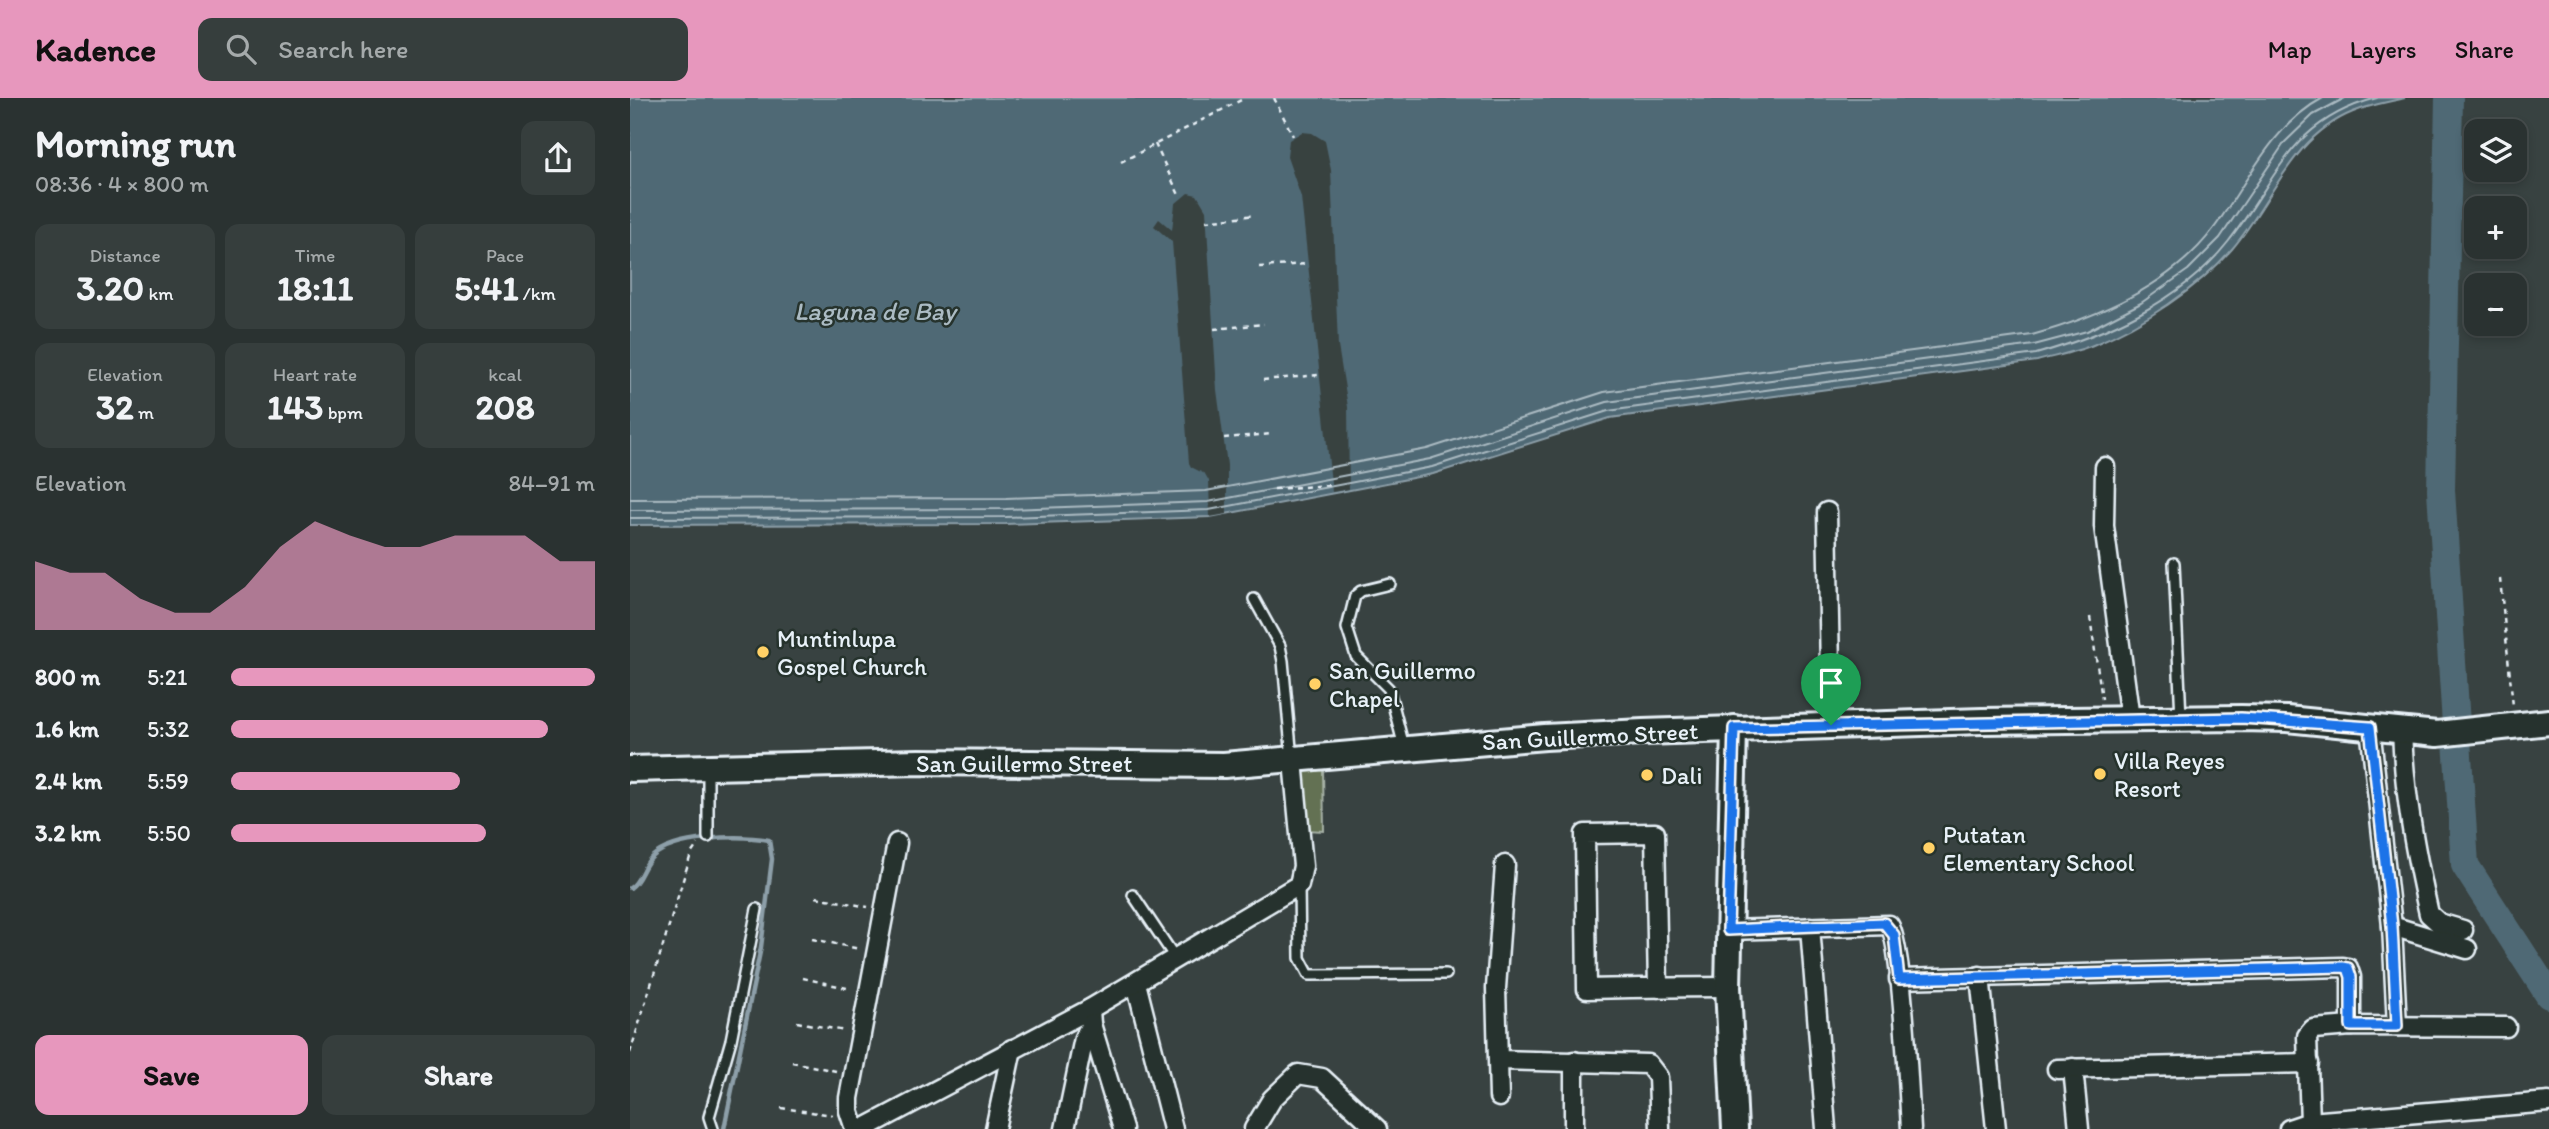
<!DOCTYPE html>
<html lang="en">
<head>
<meta charset="utf-8">
<style>
  :root { --surface:#2a3231; --page:#363e3d; --text:#f1f3f6; --muted:#a5aaab; --line:#464d4d; --accent:#e797bd }
  body { margin:0; font-family:Itim,sans-serif; background:var(--page); color:var(--text); height:100vh; display:flex; flex-direction:column; font-size:26px; white-space:nowrap }
  * { box-sizing:border-box; margin:0 }
  p { font-size:23px; color:var(--muted) }
  .icon { flex:none; width:38px; height:38px; fill:none; stroke:currentColor; stroke-width:2; stroke-linecap:round; stroke-linejoin:round }
  .map { position:relative; flex:1; overflow:hidden }
  .side { display:flex; flex-direction:column; background:var(--surface); width:630px }
  .side>* { flex:none }
  .buttons { position:absolute; left:1834px; top:21px; display:grid; gap:14px }
  .buttons a { display:grid; place-items:center; width:63px; height:63px; border-radius:14px; background:var(--surface); box-shadow:0 4px 10px #0003,0 0 0 2px var(--line); font-size:35px }
  .pin { position:absolute; display:grid; place-items:center; width:60px; height:60px; color:#fff; margin:-72px -30px; border-radius:50% 50% 50% 0; rotate:-45deg; box-shadow:0 0 7px #0007 }
  .pin .icon { rotate:45deg }
  .round { display:grid; place-items:center; flex:none; width:74px; height:74px; border-radius:14px; background:var(--page) }
  .headline { display:flex; align-items:center; justify-content:space-between; height:119px; padding:0 35px }
  h1 { font-size:38px; font-weight:700; line-height:52px }
  .figures { display:grid; grid-template-columns:repeat(3,1fr); gap:10px; height:119px; padding:7px 35px }
  .figures div { display:grid; align-content:center; border-radius:14px; background:var(--page); text-align:center }
  .figures b { font-size:35px; font-weight:700 }
  .figures small { font-size:19px; font-weight:400 }
  .figures p { font-size:19px }
  .chart { height:196px; padding:14px 35px }
  .chart p { display:flex; justify-content:space-between }
  .chart svg { width:100%; height:126px; margin-top:7px; fill:var(--accent); opacity:.7 }
  .primary-button { display:flex; gap:14px; margin-top:auto; padding:14px 35px }
  .primary-button a { flex:1; height:80px; border-radius:14px; background:var(--accent); color:#111; font-size:28px; font-weight:700; line-height:80px; text-align:center }
  .primary-button a+a { background:var(--page); color:var(--text) }
  ul { padding:0 35px; list-style:none; font-size:23px }
  li { display:grid; grid-template-columns:112px 84px 1fr; align-items:center; height:52px }
  li i { height:18px; border-radius:9px; background:var(--accent) }
  header { display:flex; align-items:center; gap:42px; box-sizing:border-box; height:98px; padding:0 35px; background:var(--accent); color:#111 }
  header strong { font-size:33px }
  nav { display:flex; gap:38px; margin-inline-start:auto; font-size:24px }
  .search { width:490px; height:63px; background:var(--page); display:flex; align-items:center; gap:18px; box-sizing:border-box; padding:0 24px; border-radius:14px; color:var(--muted); font-size:26px }
  main { display:flex; flex:1; min-height:0 }
  .map>svg:first-child { display:block }
  .green { fill:#637153; stroke:#a6b1a6; stroke-width:2 }
  .water { fill:#506974; stroke:#8d9fa9; stroke-width:2 }
  .pier { fill:#384241 }
  .lines { fill:none; stroke-linecap:round; stroke-linejoin:round }
  .shore { stroke:#abbbc3; stroke-width:2 }
  .stream { stroke:#8d9fa9; stroke-width:4.5 }
  .river { stroke:#506974; stroke-width:28 }
  .lane-casing { stroke:#e8f1f8; stroke-width:14 }
  .street-casing { stroke:#e8f1f8; stroke-width:23 }
  .secondary-casing { stroke:#e8f1f8; stroke-width:30 }
  .path { stroke:#e8f1f8; stroke-width:2.5; stroke-dasharray:5 5; stroke-linecap:butt }
  .lane { stroke:#26332d; stroke-width:9 }
  .street { stroke:#26332d; stroke-width:18 }
  .secondary { stroke:#26332d; stroke-width:24 }
  .route-casing { stroke:#fff; stroke-width:14 }
  .route { stroke:#1a73e8; stroke-width:9 }
  .poi-dot { fill:#ffd166; stroke:#26332d; stroke-width:2.5 }
  .labels { text-anchor:middle; dominant-baseline:central; stroke-width:5; stroke-linejoin:round; paint-order:stroke }
  .poi-label { font-size:24px; fill:#e8f1f8; stroke:#26332d; text-anchor:start }
  .street-label { font-size:24px; fill:#e8f1f8; stroke:#26332d }
  .water-label { font-size:26px; font-style:italic; fill:#abbbc3; stroke:#26332d }
</style>
</head>
<body>
<header>
<strong>Kadence</strong>
<div class="search"><svg class="icon" aria-label="search" viewBox="0 0 24 24"><circle cx="10" cy="10" r="6"/><path d="M15 15l6 6"/></svg>Search here</div>
<nav><a>Map</a><a>Layers</a><a>Share</a></nav>
</header>
<main>
<section class="side">
<div class="headline"><div><h1>Morning run</h1><p>08:36 · 4 × 800 m</p></div><a class="round"><svg class="icon" aria-label="share" viewBox="0 0 24 24"><path d="M12 15V3M7 8l5-5 5 5M5 13v7h14v-7"/></svg></a></div>
<div class="figures">
<div><p>Distance</p><b>3.20<small> km</small></b></div>
<div><p>Time</p><b>18:11</b></div>
<div><p>Pace</p><b>5:41<small> /km</small></b></div>
</div>
<div class="figures">
<div><p>Elevation</p><b>32<small> m</small></b></div>
<div><p>Heart rate</p><b>143<small> bpm</small></b></div>
<div><p>kcal</p><b>208</b></div>
</div>
<div class="chart"><p><span>Elevation</span>84–91 m</p>
<svg viewBox="0 0 160 44" preserveAspectRatio="none"><path d="M0 44V20L10 24L20 24L30 33L40 38L50 38L60 29L70 15L80 6L90 11L100 15L110 15L120 11L130 11L140 11L150 20L160 20V44z"/></svg>
</div>
<ul>
<li><b>800 m</b>5:21<i style="width:100%"></i></li>
<li><b>1.6 km</b>5:32<i style="width:87%"></i></li>
<li><b>2.4 km</b>5:59<i style="width:63%"></i></li>
<li><b>3.2 km</b>5:50<i style="width:70%"></i></li>
</ul>
<div class="primary-button"><a>Save</a><a>Share</a></div>
</section>
<div class="map">
<svg width="1919" height="1031" viewBox="0 0 1919 1031">
  <rect width="100%" height="100%" fill="#384241"/>
  <filter id="ink" filterUnits="userSpaceOnUse"><feTurbulence type="fractalNoise" baseFrequency=".0143" numOctaves="2"/><feDisplacementMap in="SourceGraphic" scale="14" xChannelSelector="R" yChannelSelector="G"/><feConvolveMatrix kernelMatrix="1 2 1 2 8 2 1 2 1" color-interpolation-filters="sRGB"/></filter>
  <g filter="url(#ink)">
    <!-- green -->
    <path class="green" d="M 693,671 L 694,733 L 675,732 L 673,672 Z"/>
    <!-- water -->
    <path class="water" d="M 0,0 L 1775,0 C 1758,4 1739,7 1723,14 C 1661,39 1643,103 1602,151 C 1566,192 1514,226 1463,247 C 1446,254 1425,258 1407,263 L 980,320 L 803,376 L 580,419 L 376,426 L 0,427 Z"/>
    <!-- pier -->
    <g class="pier">
      <path d="M 672,34 L 682,35 L 695,43 L 701,72 L 708,248 L 718,309 L 719,391 L 702,394 L 671,99 L 657,59 L 659,42 Z"/>
      <path d="M 558,95 L 567,97 L 576,112 L 587,292 L 597,367 L 597,416 L 580,419 L 579,383 L 575,376 L 561,369 L 559,365 L 542,144 L 524,128 L 529,121 L 542,132 L 545,106 Z"/>
    </g>
    <g class="lines">
      <!-- shore -->
      <g class="shore">
        <path d="M 0,401 L 376,400 L 576,393 L 797,351 L 974,294 L 1402,237 C 1467,219 1542,187 1584,130 C 1617,85 1642,27 1693,0"/>
        <path d="M 0,412 L 376,411 L 578,404 L 800,361 L 977,304 L 1404,247 L 1457,233 L 1511,205 L 1558,172 L 1590,140 L 1655,44 L 1683,17 L 1715,0"/>
        <path d="M 0,420 L 376,419 L 579,412 L 802,369 L 978,313 L 1406,256 C 1476,236 1551,204 1598,144 C 1648,81 1659,23 1747,0"/>
      </g>
      <!-- stream -->
      <path class="stream" d="M 0,790 C 11,783 12,768 22,759 C 44,738 110,737 139,742 L 142,761 L 131,849 L 94,1031"/>
      <!-- river -->
      <path class="river" d="M 1819,0 L 1811,392 L 1835,767 L 1919,897"/>
      <defs>
        <g id="lane">
          <path d="M 1544,465 L 1551,620"/>
          <path d="M 760,486 L 731,493 L 725,498 L 717,530 L 726,558 L 759,591 L 774,649"/>
          <path d="M 624,501 L 650,548 L 653,563 L 662,661"/>
          <path d="M 78,739 L 78,671"/>
          <path d="M 669,787 L 670,860 L 679,877 L 816,876"/>
          <path d="M 503,797 L 546,861"/>
          <path d="M 83,1031 L 79,1019 L 101,942 L 127,811"/>
        </g>
        <g id="street">
          <path d="M 1475,369 L 1474,428 L 1500,621"/>
          <path d="M 1197,414 L 1201,627"/>
          <path d="M 1740,629 L 1762,828 L 1767,928"/>
          <path d="M 1772,632 C 1774,695 1785,754 1799,816 L 1809,825 L 1833,832"/>
          <path d="M 1762,828 L 1837,851"/>
          <path d="M 1180,829 L 1196,1031"/>
          <path d="M 1098,832 L 1259,827 C 1272,843 1279,999 1281,1031"/>
          <path d="M 1350,878 L 1366,1031"/>
          <path d="M 1269,881 L 1713,869 L 1718,870 L 1721,879 L 1721,928"/>
          <path d="M 506,885 L 543,1031"/>
          <path d="M 1028,890 L 1025,735 L 955,736 L 957,891 C 1004,890 1051,889 1098,889"/>
          <path d="M 460,911 L 461,926 L 493,1031"/>
          <path d="M 869,962 L 1018,966 L 1028,979 L 1030,1031"/>
          <path d="M 1443,970 L 1449,1031"/>
          <path d="M 1427,971 L 1679,965"/>
          <path d="M 869,999 L 866,890 L 875,767"/>
          <path d="M 1680,1024 L 1677,938 L 1683,931 L 1721,928 L 1876,929"/>
          <path d="M 225,1031 L 219,1013 L 219,1000 L 267,745"/>
          <path d="M 233,1031 L 460,911 L 669,787 L 673,768 L 663,663"/>
          <path d="M 365,1031 L 382,951"/>
          <path d="M 435,1031 L 454,940 L 461,926"/>
          <path d="M 624,1031 L 642,1001 L 668,976 L 692,980 L 747,1031"/>
          <path d="M 944,1031 L 944,963"/>
          <path d="M 1659,1031 L 1680,1024 L 1919,1004"/>
        </g>
        <g id="secondary">
          <path d="M 1104,630 L 1098,889 L 1105,1031"/>
          <path d="M 0,671 L 289,664 L 594,667 L 915,639 L 1013,634 L 1352,623 L 1611,620 L 1657,621 L 1807,636 L 1919,624"/>
        </g>
      </defs>
      <!-- lane casing -->
      <use href="#lane" class="lane-casing"/>
      <!-- street casing -->
      <use href="#street" class="street-casing"/>
      <!-- secondary casing -->
      <use href="#secondary" class="secondary-casing"/>
      <!-- path -->
      <g class="path">
        <path d="M 644,0 L 663,38"/>
        <path d="M 525,46 L 550,99"/>
        <path d="M 491,64 L 615,0"/>
        <path d="M 576,123 L 625,117"/>
        <path d="M 629,169 L 678,166"/>
        <path d="M 584,231 L 634,226"/>
        <path d="M 633,282 L 689,277"/>
        <path d="M 594,340 L 642,336"/>
        <path d="M 644,391 L 701,387"/>
        <path d="M 1870,481 L 1883,608"/>
        <path d="M 1460,519 L 1472,601"/>
        <path d="M 186,799 L 238,809"/>
        <path d="M 182,841 L 230,851"/>
        <path d="M 173,880 L 221,891"/>
        <path d="M 167,924 L 215,933"/>
        <path d="M 0,955 L 61,756 L 68,746"/>
        <path d="M 162,964 L 206,973"/>
        <path d="M 151,1010 L 203,1017"/>
      </g>
      <!-- lane -->
      <use href="#lane" class="lane"/>
      <!-- street -->
      <use href="#street" class="street"/>
      <!-- secondary -->
      <use href="#secondary" class="secondary"/>
    </g>
  </g>
  <g class="lines" filter="url(#ink)">
    <defs>
      <path id="route" d="M 1611,620 L 1740,629 L 1762,828 L 1767,928 L 1721,928 L 1721,879 L 1718,870 L 1713,869 L 1269,881 L 1264,837 L 1254,825 L 1098,832 L 1104,630 Z"/>
    </defs>
    <!-- route casing -->
    <use href="#route" class="route-casing"/>
    <!-- route -->
    <use href="#route" class="route"/>
  </g>
  <!-- markers -->
  <g class="poi-dot">
    <circle cx="133" cy="554" r="7"/>
    <circle cx="685" cy="586" r="7"/>
    <circle cx="1470" cy="676" r="7"/>
    <circle cx="1017" cy="677" r="7"/>
    <circle cx="1299" cy="750" r="7"/>
  </g>
  <g class="labels">
    <!-- poi labels -->
    <g class="poi-label">
      <text x="147" y="540">Muntinlupa<tspan x="147" dy="28">Gospel Church</tspan></text>
      <text x="699" y="572">San Guillermo<tspan x="699" dy="28">Chapel</tspan></text>
      <text x="1484" y="662">Villa Reyes<tspan x="1484" dy="28">Resort</tspan></text>
      <text x="1031" y="677">Dali</text>
      <text x="1313" y="736">Putatan<tspan x="1313" dy="28">Elementary School</tspan></text>
    </g>
    <!-- street labels -->
    <g class="street-label">
      <text transform="translate(960 638) rotate(-3)">San Guillermo Street</text>
      <text x="394" y="665">San Guillermo Street</text>
    </g>
    <!-- water labels -->
    <g class="water-label">
      <text x="245" y="213">Laguna de Bay</text>
    </g>
  </g>
</svg>
<div class="buttons">
<a><svg class="icon" aria-label="layers" viewBox="0 0 24 24"><path d="M12 4l9 5-9 5-9-5zM3 14l9 5 9-5"/></svg></a>
<a>+</a>
<a>−</a>
</div>
<div class="pin" style="left:1201px;top:627px;background:#1e9e55"><svg class="icon" aria-label="arrive" viewBox="0 0 24 24"><path d="M6 21V4h12l-3 4 3 4H6"/></svg></div>
</div>
</main>
</body>
</html>
